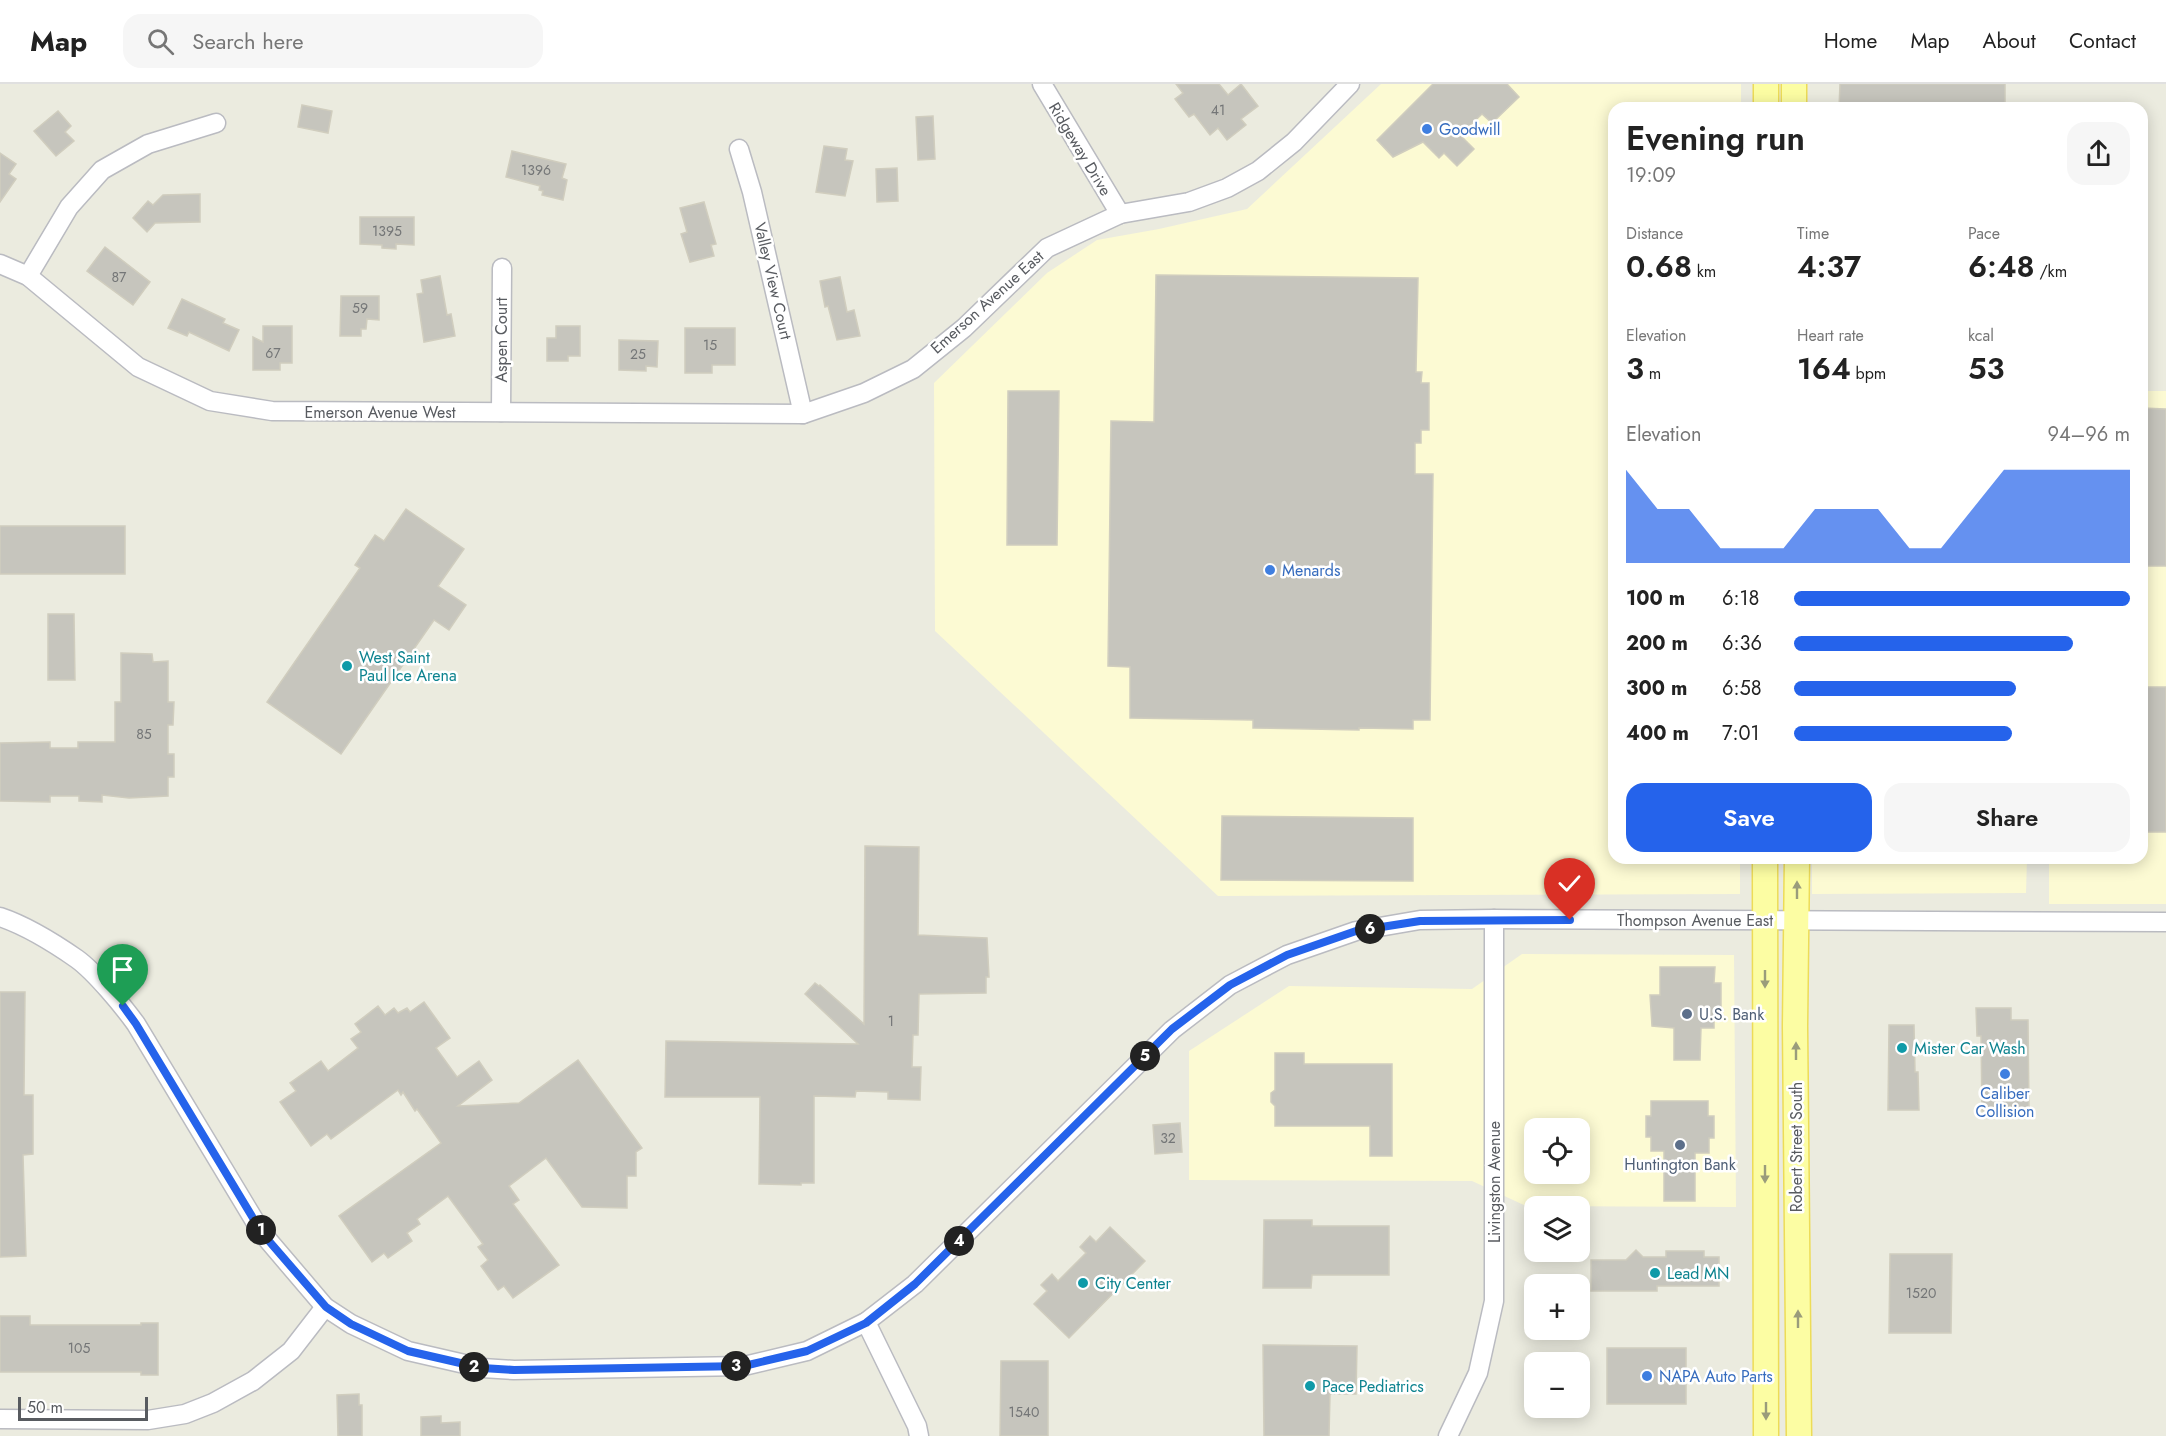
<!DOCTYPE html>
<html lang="en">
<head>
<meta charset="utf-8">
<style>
  :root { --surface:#fff; --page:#f6f6f6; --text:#222; --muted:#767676; --line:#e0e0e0; --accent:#2563eb }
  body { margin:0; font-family:Jost,sans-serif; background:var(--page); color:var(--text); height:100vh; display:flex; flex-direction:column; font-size:22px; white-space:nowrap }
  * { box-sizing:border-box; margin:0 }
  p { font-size:20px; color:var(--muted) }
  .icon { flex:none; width:33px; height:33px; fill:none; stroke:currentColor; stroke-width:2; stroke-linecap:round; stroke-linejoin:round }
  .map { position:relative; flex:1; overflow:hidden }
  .details { position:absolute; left:1608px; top:18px; width:540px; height:762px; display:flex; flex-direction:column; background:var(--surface); border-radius:18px; box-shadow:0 3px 15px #0003 }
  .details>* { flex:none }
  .tools { position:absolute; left:1524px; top:1034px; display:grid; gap:12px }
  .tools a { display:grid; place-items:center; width:66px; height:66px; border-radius:12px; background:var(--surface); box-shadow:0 3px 15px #0003; font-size:30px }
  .scale { position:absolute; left:18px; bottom:15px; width:130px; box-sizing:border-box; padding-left:6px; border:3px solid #585b60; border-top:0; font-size:16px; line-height:21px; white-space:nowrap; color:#585b60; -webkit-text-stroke:4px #fff; paint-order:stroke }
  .pin { position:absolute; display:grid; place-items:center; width:51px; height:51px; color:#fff; margin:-62px -26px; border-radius:50% 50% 50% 0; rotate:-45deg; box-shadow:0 0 6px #0007 }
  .pin .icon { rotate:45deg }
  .km { position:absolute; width:30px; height:30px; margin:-15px; border-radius:50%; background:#222; color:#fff; font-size:16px; line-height:30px; text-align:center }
  .round { display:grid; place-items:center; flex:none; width:63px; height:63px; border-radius:18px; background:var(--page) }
  .overview { display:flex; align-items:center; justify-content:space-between; height:102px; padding:0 18px }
  h1 { font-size:33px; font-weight:600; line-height:45px }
  .stats { display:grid; grid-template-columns:repeat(3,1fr); gap:9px; height:102px; padding:6px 18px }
  .stats div { display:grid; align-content:center }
  .stats b { font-size:30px; font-weight:600 }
  .stats small { font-size:16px; font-weight:400 }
  .stats p { font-size:16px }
  .chart { height:168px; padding:12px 18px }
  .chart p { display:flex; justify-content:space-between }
  .chart svg { width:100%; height:108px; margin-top:6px; fill:var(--accent); opacity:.7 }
  .button { display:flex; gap:12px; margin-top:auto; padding:12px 18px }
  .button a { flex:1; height:69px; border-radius:18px; background:var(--accent); color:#fff; font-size:24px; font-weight:600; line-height:69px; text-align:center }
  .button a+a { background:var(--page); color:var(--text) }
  ul { padding:0 18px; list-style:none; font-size:20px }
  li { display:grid; grid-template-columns:96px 72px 1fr; align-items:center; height:45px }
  li i { height:15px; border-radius:8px; background:var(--accent) }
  header { display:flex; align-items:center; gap:36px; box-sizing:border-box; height:84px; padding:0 30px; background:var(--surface); border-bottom:2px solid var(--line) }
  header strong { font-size:28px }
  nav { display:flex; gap:33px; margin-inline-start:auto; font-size:21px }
  .search { width:420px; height:54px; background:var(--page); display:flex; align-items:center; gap:15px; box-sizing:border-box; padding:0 21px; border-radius:18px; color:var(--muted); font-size:22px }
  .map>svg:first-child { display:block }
  .commercial { fill:#fcfad3; fill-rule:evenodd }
  .building { fill:#c6c5bd; stroke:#d0cdbe; stroke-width:1.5 }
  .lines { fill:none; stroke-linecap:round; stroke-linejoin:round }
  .minor-casing { stroke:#babbc1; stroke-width:21 }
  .major-casing { stroke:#eddc57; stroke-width:27 }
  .minor { stroke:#fff; stroke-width:18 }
  .major { stroke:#fcfda3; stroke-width:24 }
  .oneway { fill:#9a9c7b }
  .route-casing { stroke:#fff; stroke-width:12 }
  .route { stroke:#2563eb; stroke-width:8 }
  .shop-dot { fill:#3f7fe0; stroke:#fff; stroke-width:2 }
  .culture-dot { fill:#0f9aa8; stroke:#fff; stroke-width:2 }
  .service-dot { fill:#5c6f8a; stroke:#fff; stroke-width:2 }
  .labels { text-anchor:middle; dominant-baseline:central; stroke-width:5; stroke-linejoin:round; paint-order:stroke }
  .number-label { font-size:14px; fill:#747677 }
  .shop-label { font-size:16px; fill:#366cbe; stroke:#fff; text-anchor:start }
  .street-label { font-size:16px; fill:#585b60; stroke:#fff }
  .culture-label { font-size:16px; fill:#0d838f; stroke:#fff; text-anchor:start }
  .service-label { font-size:16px; fill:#4e5e75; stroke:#fff; text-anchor:start }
</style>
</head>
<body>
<header>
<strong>Map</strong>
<div class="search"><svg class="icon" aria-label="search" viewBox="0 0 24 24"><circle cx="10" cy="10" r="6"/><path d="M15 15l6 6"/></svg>Search here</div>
<nav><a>Home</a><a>Map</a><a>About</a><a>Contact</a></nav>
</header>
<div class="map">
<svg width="2166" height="1352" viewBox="0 0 2166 1352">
  <rect width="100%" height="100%" fill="#ebebdf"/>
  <!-- commercial -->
  <g class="commercial">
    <path d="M 1381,0 L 1741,0 L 1741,24 L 1614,24 L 1614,774 L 1740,774 L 1740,810 L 1218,812 L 935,547 L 934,299 L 1047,189 L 1097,156 L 1159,145 L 1247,125 Z"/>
    <path d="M 2142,307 L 2166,307 L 2166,820 L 2049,820 L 2049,774 L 2142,774 Z"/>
    <path d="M 1812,774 L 2027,774 L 2026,809 L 1812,810 Z"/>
    <path d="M 1522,870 L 1734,871 L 1736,1123 L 1526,1122 L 1472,1097 L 1189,1096 L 1189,967 L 1289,902 L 1472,905 ZM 1534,1044 L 1580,1044 L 1580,1089 L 1534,1089 Z"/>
  </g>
  <!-- building -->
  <g class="building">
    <path d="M 1176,0 L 1219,0 L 1228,11 L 1241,0 L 1258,22 L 1241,35 L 1246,41 L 1227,56 L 1218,44 L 1210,51 L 1194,30 L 1189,33 L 1175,15 L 1183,9 Z"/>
    <path d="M 1433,0 L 1507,0 L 1519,13 L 1492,39 L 1482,30 L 1460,51 L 1474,65 L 1457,82 L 1444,69 L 1439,74 L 1423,58 L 1393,73 L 1377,56 Z"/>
    <path d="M 1840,0 L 2005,0 L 2005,24 L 1839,24 Z"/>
    <path d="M 302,21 L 332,27 L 328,49 L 298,43 Z"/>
    <path d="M 58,27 L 71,42 L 65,48 L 74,57 L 56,72 L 34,47 Z"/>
    <path d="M 933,32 L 935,75 L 918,76 L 916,33 Z"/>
    <path d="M 824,62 L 847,65 L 845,76 L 853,77 L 845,112 L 816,108 Z"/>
    <path d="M 512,67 L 566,80 L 562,94 L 567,96 L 563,116 L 542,111 L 543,107 L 539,106 L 540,102 L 506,93 Z"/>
    <path d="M 0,69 L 16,80 L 9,90 L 16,95 L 0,118 Z"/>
    <path d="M 897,84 L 898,117 L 877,118 L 876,85 Z"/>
    <path d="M 200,110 L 200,138 L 155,139 L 147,148 L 133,134 L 148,117 L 153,121 L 163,111 Z"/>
    <path d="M 704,118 L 716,160 L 711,161 L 714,172 L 690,178 L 681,150 L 687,148 L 680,124 Z"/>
    <path d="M 360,133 L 414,133 L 414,161 L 396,160 L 396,165 L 382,164 L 382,161 L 360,160 Z"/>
    <path d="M 105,163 L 150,198 L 133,221 L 87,187 Z"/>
    <path d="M 1156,191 L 1418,194 L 1416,288 L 1422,288 L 1421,299 L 1429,299 L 1429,346 L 1421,346 L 1421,359 L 1415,359 L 1415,390 L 1433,390 L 1430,636 L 1413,636 L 1413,645 L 1359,644 L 1359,646 L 1253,644 L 1253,636 L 1130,634 L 1130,583 L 1108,582 L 1111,337 L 1154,338 Z"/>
    <path d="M 440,192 L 447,231 L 451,230 L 455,252 L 424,258 L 417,210 L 423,209 L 421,196 Z"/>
    <path d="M 840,193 L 847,228 L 854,226 L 860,252 L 837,256 L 828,222 L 825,223 L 820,197 Z"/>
    <path d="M 341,212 L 379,212 L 379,236 L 367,235 L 366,245 L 361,245 L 361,252 L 340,252 Z"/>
    <path d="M 182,215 L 225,235 L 223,239 L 239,246 L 229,267 L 189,248 L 187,252 L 168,244 Z"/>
    <path d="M 263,242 L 292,242 L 292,279 L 280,279 L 280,286 L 253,286 L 253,253 L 263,258 Z"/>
    <path d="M 556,242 L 580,242 L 580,272 L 568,272 L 568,277 L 547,277 L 547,254 L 556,254 Z"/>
    <path d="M 685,244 L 735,244 L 735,281 L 712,281 L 712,289 L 685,289 Z"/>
    <path d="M 619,256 L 658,257 L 657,283 L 646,282 L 646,287 L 619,286 Z"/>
    <path d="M 1008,307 L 1059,307 L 1057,461 L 1007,461 Z"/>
    <path d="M 2142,324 L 2166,325 L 2166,482 L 2142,482 Z"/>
    <path d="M 406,425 L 464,465 L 438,502 L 466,521 L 449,546 L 434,536 L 341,670 L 267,618 L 360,484 L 355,481 L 375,451 L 384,457 Z"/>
    <rect x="0" y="442" width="125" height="48"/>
    <path d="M 48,530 L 74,530 L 75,596 L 48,596 Z"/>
    <path d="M 121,569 L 152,570 L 153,578 L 168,577 L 168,618 L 174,618 L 173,641 L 168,641 L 168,670 L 174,670 L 174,693 L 168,693 L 168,712 L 129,714 L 102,711 L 102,718 L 79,717 L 79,712 L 50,712 L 50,718 L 0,717 L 0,659 L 50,658 L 50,664 L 78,664 L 78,658 L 115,658 L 115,618 L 121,618 Z"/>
    <rect x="2142" y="603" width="24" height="145"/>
    <path d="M 1222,732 L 1413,734 L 1413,797 L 1221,796 Z"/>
    <path d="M 865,762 L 919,763 L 918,851 L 987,854 L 989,893 L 986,893 L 986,909 L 919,910 L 918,951 L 913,951 L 912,983 L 921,983 L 920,1016 L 888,1015 L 888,1008 L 856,1007 L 855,1013 L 814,1012 L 814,1099 L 801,1099 L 801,1101 L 759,1100 L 760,1013 L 665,1013 L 666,957 L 858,960 L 805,910 L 815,899 L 819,902 L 820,901 L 864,940 Z"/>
    <path d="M 1660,883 L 1715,883 L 1714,899 L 1721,899 L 1721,935 L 1714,935 L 1714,944 L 1701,944 L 1700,976 L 1674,976 L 1674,944 L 1652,942 L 1650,911 L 1660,911 Z"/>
    <path d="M 0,908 L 25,908 L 24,1011 L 33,1011 L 33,1070 L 23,1071 L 26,1172 L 0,1173 Z"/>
    <path d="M 424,918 L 450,954 L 436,964 L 457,993 L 479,977 L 492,996 L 458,1022 L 519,1019 L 578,976 L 642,1064 L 636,1068 L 636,1092 L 627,1092 L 627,1124 L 582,1123 L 546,1074 L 509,1102 L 519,1116 L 513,1120 L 559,1181 L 513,1214 L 504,1202 L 498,1206 L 481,1182 L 488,1176 L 478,1163 L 483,1160 L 448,1112 L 417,1135 L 420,1140 L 407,1149 L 412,1157 L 388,1174 L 384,1169 L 372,1178 L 339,1132 L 441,1059 L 417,1025 L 415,1027 L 403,1008 L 401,1011 L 398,1006 L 331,1055 L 327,1050 L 311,1062 L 280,1018 L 296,1007 L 290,999 L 321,977 L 328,987 L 358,964 L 351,955 L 361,948 L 355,940 L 378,922 L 385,931 L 394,924 L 398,929 L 407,924 L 410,928 Z"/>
    <path d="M 1976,924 L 2011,924 L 2011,936 L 2028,936 L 2029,1027 L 1982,1027 L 1981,952 L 1977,952 Z"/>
    <path d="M 1889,941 L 1914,941 L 1915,988 L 1918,988 L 1919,1026 L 1888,1026 Z"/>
    <path d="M 1275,969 L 1304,969 L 1304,980 L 1392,980 L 1392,1072 L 1370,1072 L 1370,1042 L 1275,1042 L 1275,1022 L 1271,1018 L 1271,1009 L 1275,1006 Z"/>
    <path d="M 1651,1017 L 1708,1017 L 1708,1032 L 1714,1032 L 1714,1054 L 1709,1054 L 1709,1069 L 1695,1069 L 1695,1117 L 1664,1117 L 1664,1067 L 1651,1067 L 1651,1053 L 1646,1053 L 1646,1032 L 1651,1032 Z"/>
    <path d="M 1180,1039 L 1182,1068 L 1155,1070 L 1153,1041 Z"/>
    <path d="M 1264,1136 L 1312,1136 L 1312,1142 L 1389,1142 L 1389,1191 L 1312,1191 L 1311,1204 L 1263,1204 Z"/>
    <path d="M 1110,1143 L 1145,1177 L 1069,1254 L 1034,1220 L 1047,1207 L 1041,1201 L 1052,1190 L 1058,1197 L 1086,1169 L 1080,1163 L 1090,1152 L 1096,1158 Z"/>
    <path d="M 1636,1166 L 1643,1173 L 1666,1173 L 1666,1167 L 1704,1167 L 1704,1173 L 1719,1173 L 1719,1202 L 1657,1202 L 1657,1207 L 1591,1207 L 1591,1176 L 1626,1176 Z"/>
    <path d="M 1890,1170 L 1952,1170 L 1951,1249 L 1889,1249 Z"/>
    <path d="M 0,1232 L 30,1232 L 30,1241 L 141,1241 L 141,1239 L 158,1239 L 158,1291 L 141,1291 L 141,1288 L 0,1288 Z"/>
    <path d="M 1263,1261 L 1357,1262 L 1356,1310 L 1330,1310 L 1329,1352 L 1264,1352 Z"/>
    <rect x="1607" y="1264" width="79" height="56"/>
    <path d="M 1001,1277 L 1048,1277 L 1048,1352 L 1000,1352 Z"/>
    <path d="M 359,1310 L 359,1321 L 362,1321 L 362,1352 L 338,1352 L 337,1311 Z"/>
    <path d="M 441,1332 L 441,1339 L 460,1338 L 460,1352 L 421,1352 L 421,1333 Z"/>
  </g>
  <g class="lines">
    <defs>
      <g id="minor">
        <path d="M 1042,0 L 1120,130"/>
        <path d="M 739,65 L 752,108 L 803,330"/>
        <path d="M 0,180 L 28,192 L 138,283 L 210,317 L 272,327 L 803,330 L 864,309 L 913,285 L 964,244 L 1047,164 L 1120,130 L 1189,118 L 1227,104 L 1258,87 L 1294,58 L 1350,0"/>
        <path d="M 28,192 L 69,123 L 102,86 L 148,60 L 216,39"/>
        <path d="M 501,328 L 502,184"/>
        <path d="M 0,833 C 27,842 54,859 77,875 C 95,888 123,922 136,940 L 262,1149 L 325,1223 L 351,1240 L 408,1267 L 482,1284 L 514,1286 L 744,1282 L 807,1267 L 866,1238 L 915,1200 L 1172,946 L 1230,901 L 1287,871 L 1356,847 L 1420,836 L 1494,835 L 2166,838"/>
        <path d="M 866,1238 L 917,1342 L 919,1352"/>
        <path d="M 0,1335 L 148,1336 L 185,1330 L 213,1319 L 253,1297 L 291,1267 L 325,1223"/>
        <path d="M 1448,1352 L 1478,1289 L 1494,1217 L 1494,835"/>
      </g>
      <g id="major">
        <path d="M 1766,24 L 1766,0"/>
        <path d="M 1794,24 L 1794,0"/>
        <path d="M 1765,774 L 1766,1352"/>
        <path d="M 1797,774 L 1795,942 L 1799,1352"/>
      </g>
    </defs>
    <!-- minor casing -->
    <use href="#minor" class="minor-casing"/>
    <!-- major casing -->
    <use href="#major" class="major-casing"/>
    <!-- minor -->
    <use href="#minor" class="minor"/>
    <!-- major -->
    <use href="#major" class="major"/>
  </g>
  <!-- one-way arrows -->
  <defs><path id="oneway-solid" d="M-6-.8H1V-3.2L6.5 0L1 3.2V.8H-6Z" transform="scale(1.5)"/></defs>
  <g class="oneway">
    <use href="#oneway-solid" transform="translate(1797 806) rotate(-90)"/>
    <use href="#oneway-solid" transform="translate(1765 895) rotate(90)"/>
    <use href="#oneway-solid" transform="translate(1796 967) rotate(-90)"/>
    <use href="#oneway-solid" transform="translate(1765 1090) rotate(90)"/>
    <use href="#oneway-solid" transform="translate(1798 1235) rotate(-90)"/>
    <use href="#oneway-solid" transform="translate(1766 1327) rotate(90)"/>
  </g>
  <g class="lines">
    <defs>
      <path id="route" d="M 123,922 L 136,940 L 262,1149 L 326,1223 L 351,1240 L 408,1267 L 482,1284 L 514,1286 L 744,1282 L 807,1267 L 866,1239 L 915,1200 L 1172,945 L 1230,901 L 1287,871 L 1356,847 L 1420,837 L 1570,836"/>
    </defs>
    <!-- route casing -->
    <use href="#route" class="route-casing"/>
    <!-- route -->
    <use href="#route" class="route"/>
  </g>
  <!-- markers -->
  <g class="shop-dot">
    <circle cx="1427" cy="45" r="6"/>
    <circle cx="1270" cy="486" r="6"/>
    <circle cx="2005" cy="990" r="6"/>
    <circle cx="1647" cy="1292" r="6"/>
  </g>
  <g class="culture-dot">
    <circle cx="347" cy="582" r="6"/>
    <circle cx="1902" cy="964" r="6"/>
    <circle cx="1655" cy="1189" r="6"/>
    <circle cx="1083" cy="1199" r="6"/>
    <circle cx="1310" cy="1302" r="6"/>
  </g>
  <g class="service-dot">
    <circle cx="1687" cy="930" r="6"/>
    <circle cx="1680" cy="1061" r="6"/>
  </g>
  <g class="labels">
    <!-- number labels -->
    <g class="number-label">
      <text x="1218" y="26">41</text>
      <text x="536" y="86">1396</text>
      <text x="387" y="147">1395</text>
      <text x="119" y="193">87</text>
      <text x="360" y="224">59</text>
      <text x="710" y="261">15</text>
      <text x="273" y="269">67</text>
      <text x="638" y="270">25</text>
      <text x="144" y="650">85</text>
      <text x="891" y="937">1</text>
      <text x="1168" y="1054">32</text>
      <text x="1921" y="1209">1520</text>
      <text x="79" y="1264">105</text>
      <text x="1024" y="1328">1540</text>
    </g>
    <!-- shop labels -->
    <g class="shop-label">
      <text x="1439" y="45">Goodwill</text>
      <text x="1282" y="486">Menards</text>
      <text x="2005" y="1009" text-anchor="middle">Caliber<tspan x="2005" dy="18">Collision</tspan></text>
      <text x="1659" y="1292">NAPA Auto Parts</text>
    </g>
    <!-- street labels -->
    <g class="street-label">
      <text transform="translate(1080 65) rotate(59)">Ridgeway Drive</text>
      <text transform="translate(773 197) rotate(77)">Valley View Court</text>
      <text transform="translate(987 218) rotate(-42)">Emerson Avenue East</text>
      <text transform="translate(501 256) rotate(-90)">Aspen Court</text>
      <text x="380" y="328">Emerson Avenue West</text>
      <text x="1695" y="836">Thompson Avenue East</text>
      <text transform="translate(1796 1063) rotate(-90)">Robert Street South</text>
      <text transform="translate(1494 1098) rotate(-90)">Livingston Avenue</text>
    </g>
    <!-- culture labels -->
    <g class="culture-label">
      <text x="359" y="573">West Saint<tspan x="359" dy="18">Paul Ice Arena</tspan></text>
      <text x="1914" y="964">Mister Car Wash</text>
      <text x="1667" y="1189">Lead MN</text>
      <text x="1095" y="1199">City Center</text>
      <text x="1322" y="1302">Pace Pediatrics</text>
    </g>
    <!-- service labels -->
    <g class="service-label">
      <text x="1699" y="930">U.S. Bank</text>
      <text x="1680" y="1080" text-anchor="middle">Huntington Bank</text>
    </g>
  </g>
</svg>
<div class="tools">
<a><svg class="icon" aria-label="locate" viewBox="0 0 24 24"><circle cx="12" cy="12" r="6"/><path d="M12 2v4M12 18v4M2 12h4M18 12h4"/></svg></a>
<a><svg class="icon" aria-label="layers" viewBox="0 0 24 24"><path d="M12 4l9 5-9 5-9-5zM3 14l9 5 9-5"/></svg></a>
<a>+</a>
<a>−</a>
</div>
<div class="scale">50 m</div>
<div class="pin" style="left:123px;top:922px;background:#1e9e55"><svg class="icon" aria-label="arrive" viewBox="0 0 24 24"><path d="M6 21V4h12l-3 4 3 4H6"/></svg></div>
<div class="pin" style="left:1570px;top:836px;background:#d93025"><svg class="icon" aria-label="check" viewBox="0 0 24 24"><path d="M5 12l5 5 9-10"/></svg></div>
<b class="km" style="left:261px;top:1146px">1</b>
<b class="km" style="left:474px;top:1283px">2</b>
<b class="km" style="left:736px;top:1282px">3</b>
<b class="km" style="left:959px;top:1157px">4</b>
<b class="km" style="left:1145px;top:972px">5</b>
<b class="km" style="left:1370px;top:845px">6</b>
<section class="details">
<div class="overview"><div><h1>Evening run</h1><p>19:09</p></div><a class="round"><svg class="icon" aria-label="share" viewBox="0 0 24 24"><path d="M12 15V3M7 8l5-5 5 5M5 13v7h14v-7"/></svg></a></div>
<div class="stats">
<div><p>Distance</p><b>0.68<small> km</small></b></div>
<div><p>Time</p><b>4:37</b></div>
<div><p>Pace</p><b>6:48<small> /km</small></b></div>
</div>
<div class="stats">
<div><p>Elevation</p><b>3<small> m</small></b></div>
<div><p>Heart rate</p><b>164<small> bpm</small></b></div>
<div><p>kcal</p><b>53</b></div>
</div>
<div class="chart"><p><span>Elevation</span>94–96 m</p>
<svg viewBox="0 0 160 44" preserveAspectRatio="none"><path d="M0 44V6L10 22L20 22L30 38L40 38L50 38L60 22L70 22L80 22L90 38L100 38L110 22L120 6L130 6L140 6L150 6L160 6V44z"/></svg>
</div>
<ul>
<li><b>100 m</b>6:18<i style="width:100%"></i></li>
<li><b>200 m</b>6:36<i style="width:83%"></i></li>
<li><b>300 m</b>6:58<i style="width:66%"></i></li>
<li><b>400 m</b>7:01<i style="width:65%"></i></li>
</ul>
<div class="button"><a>Save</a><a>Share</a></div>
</section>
</div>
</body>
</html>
